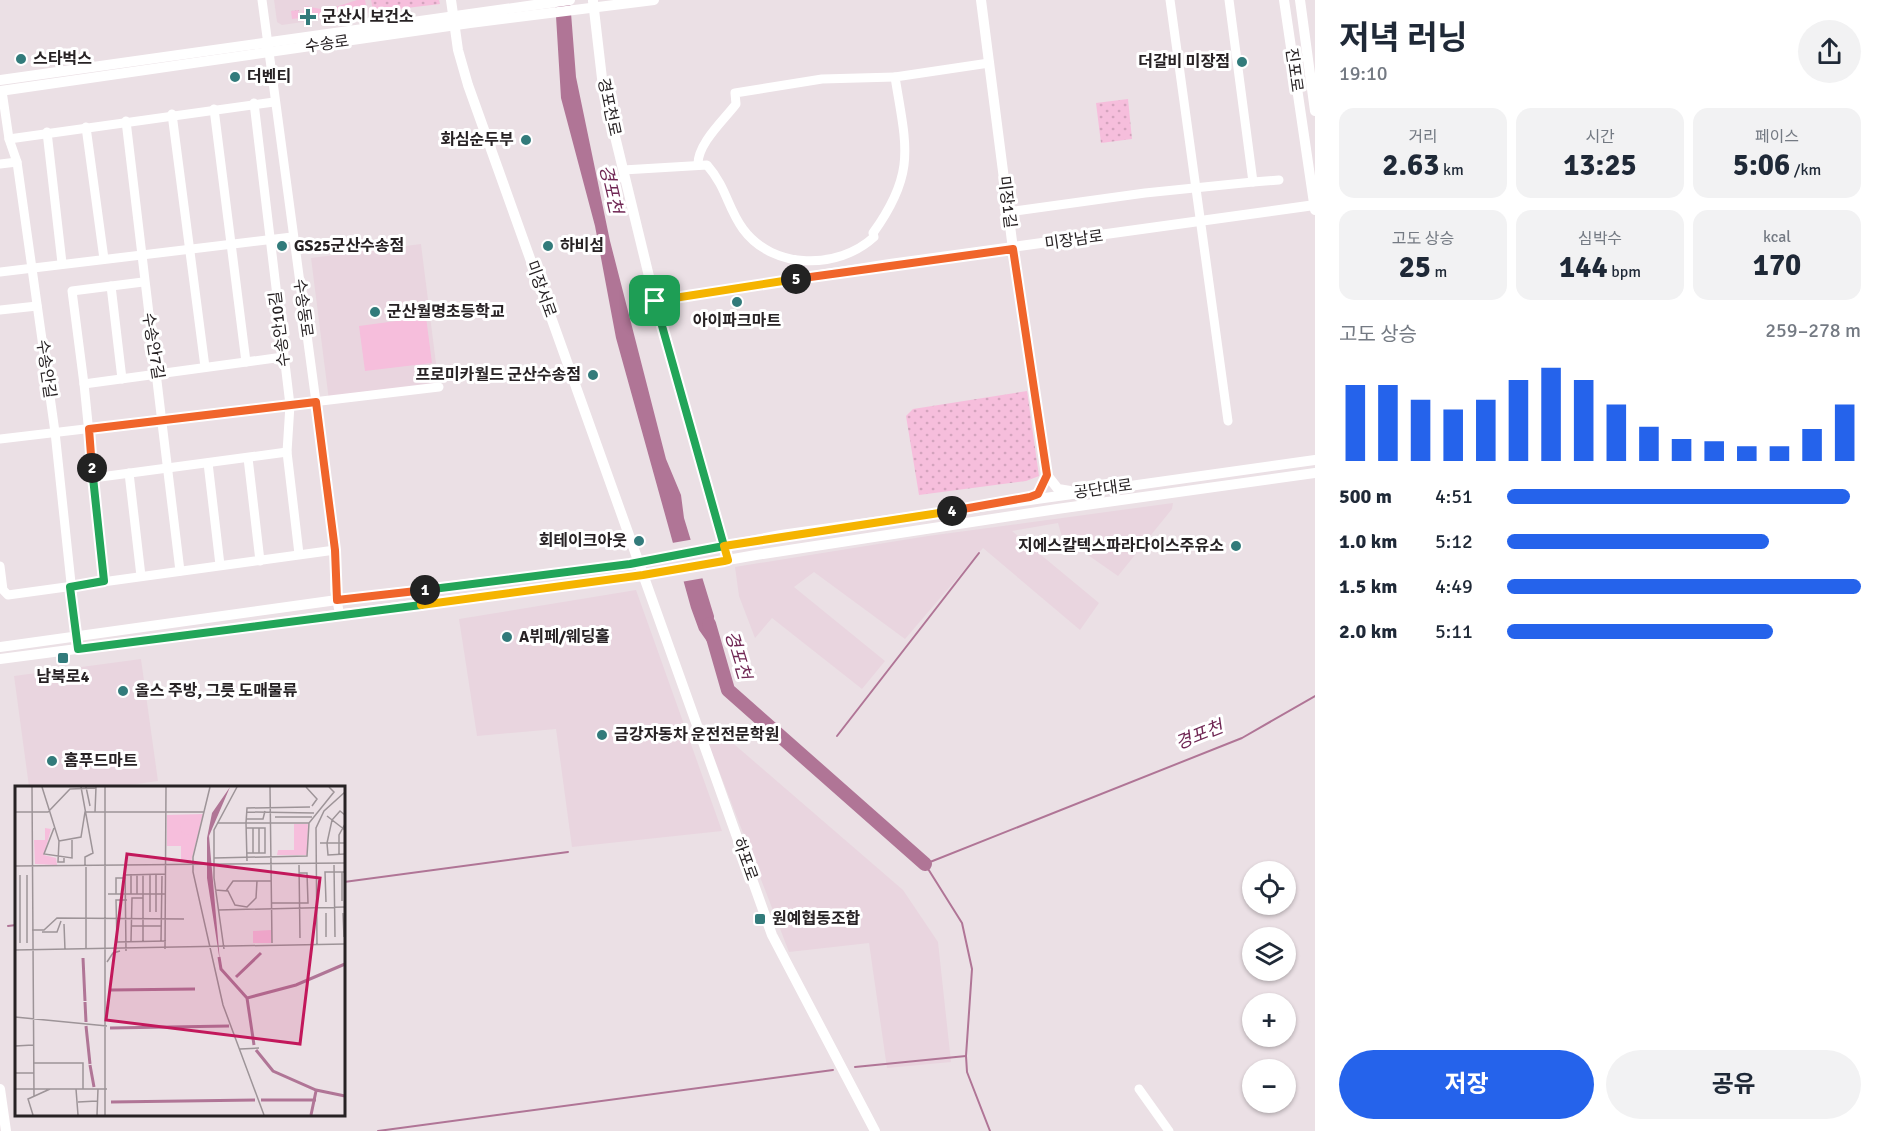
<!DOCTYPE html>
<html lang="ko">
<head>
<meta charset="utf-8">
<style>
  :root { --surface:#fff; --page:#f2f2f3; --text:#1f2937; --muted:#747a83; --accent:#2563eb }
  body { margin:0; font-family:Signika,"Noto Sans KR",sans-serif; background:var(--page); color:var(--text); height:100vh; display:flex; flex-direction:column; font-size:22px; white-space:nowrap }
  * { box-sizing:border-box; margin:0 }
  p { font-size:20px; color:var(--muted) }
  .icon { flex:none; width:33px; height:33px; fill:none; stroke:currentColor; stroke-width:2; stroke-linecap:round; stroke-linejoin:round }
  .map { position:relative; flex:1; overflow:hidden }
  .details { display:flex; flex-direction:column; background:var(--surface); width:570px }
  .details>* { flex:none }
  .tools { position:absolute; left:1242px; top:861px; display:grid; gap:12px }
  .tools a { display:grid; place-items:center; width:54px; height:54px; border-radius:50%; background:var(--surface); box-shadow:0 2px 4px #0004; font-size:30px }
  .pin { position:absolute; display:grid; place-items:center; width:51px; height:51px; color:#fff; margin:-26px; border-radius:12px; box-shadow:0 3px 9px #0006 }
  .km { position:absolute; width:30px; height:30px; margin:-15px; border-radius:50%; background:#222; color:#fff; font-size:16px; line-height:30px; text-align:center }
  .round { display:grid; place-items:center; flex:none; width:63px; height:63px; border-radius:32px; background:var(--page) }
  .headline { display:flex; align-items:center; justify-content:space-between; height:102px; padding:0 24px }
  h1 { font-size:33px; font-weight:700; line-height:45px }
  .metrics { display:grid; grid-template-columns:repeat(3,1fr); gap:9px; height:102px; padding:6px 24px }
  .metrics div { display:grid; align-content:center; border-radius:15px; background:var(--page); text-align:center }
  .metrics b { font-size:30px; font-weight:700 }
  .metrics small { font-size:16px; font-weight:400 }
  .metrics p { font-size:16px }
  .chart { height:168px; padding:12px 24px }
  .chart p { display:flex; justify-content:space-between }
  .chart svg { width:100%; height:108px; margin-top:6px; stroke:var(--accent); stroke-width:6 }
  .action { display:flex; gap:12px; margin-top:auto; padding:12px 24px }
  .action a { flex:1; height:69px; border-radius:36px; background:var(--accent); color:#fff; font-size:24px; font-weight:700; line-height:69px; text-align:center }
  .action a+a { background:var(--page); color:var(--text) }
  ul { padding:0 24px; list-style:none; font-size:20px }
  li { display:grid; grid-template-columns:96px 72px 1fr; align-items:center; height:45px }
  li i { height:15px; border-radius:8px; background:var(--accent) }
  main { display:flex; flex:1; min-height:0 }
  .map>svg:first-child { display:block }
  .built { fill:#e9d5df }
  .grass { fill:url(#grass-tufts) }
  .park { fill:url(#park-dots) }
  .pitch { fill:#f6bedc }
  .water { fill:#b07596 }
  .pier { fill:#ebe0e5 }
  .lines { fill:none; stroke-linecap:round; stroke-linejoin:round }
  .stream { stroke:#b07596; stroke-width:2 }
  .river { stroke:#b07596; stroke-width:14 }
  .minor { stroke:#fff; stroke-width:9 }
  .tertiary { stroke:#fff; stroke-width:10 }
  .split-1-casing { stroke:#fff; stroke-width:12 }
  .split-2-casing { stroke:#fff; stroke-width:12 }
  .split-3-casing { stroke:#fff; stroke-width:12 }
  .split-4-casing { stroke:#fff; stroke-width:12 }
  .split-5-casing { stroke:#fff; stroke-width:12 }
  .split-6-casing { stroke:#fff; stroke-width:12 }
  .split-1 { stroke:#22a559; stroke-width:8 }
  .split-2 { stroke:#f0652b; stroke-width:8 }
  .split-3 { stroke:#22a559; stroke-width:8 }
  .split-4 { stroke:#f5b400; stroke-width:8 }
  .split-5 { stroke:#f0652b; stroke-width:8 }
  .split-6 { stroke:#f5b400; stroke-width:8 }
  .poi-dot { fill:#327b7b; stroke:#fff; stroke-width:2 }
  .labels { text-anchor:middle; dominant-baseline:central; stroke-width:6; stroke-linejoin:round; paint-order:stroke }
  .poi-label { font-size:16px; font-weight:bold; fill:#272224; stroke:#fff; text-anchor:start }
  .street-label { font-size:16px; fill:#272224; stroke:#fff }
  .water-label { font-size:18px; font-style:italic; fill:#702754; stroke:#fff }
  .inset-river { fill:none; stroke:#b07596; stroke-width:3 }
  .inset-road { fill:none; stroke:#9d9498; stroke-width:1.5 }
  .view { fill:#c2185b; fill-opacity:0.15; stroke:#c2185b; stroke-width:3 }
  .inset-edge { fill:none; stroke:#272224; stroke-width:3 }
</style>
</head>
<body>
<main>
<div class="map">
<svg width="1315" height="1131" viewBox="0 0 1315 1131">
  <defs>
    <pattern id="grass-tufts" width="24" height="20" patternUnits="userSpaceOnUse" patternTransform="scale(1.5)"><rect width="24" height="20" fill="#f6bedc"/><path d="M3 7l-1-3M5 7V3M7 7l1-3M15 17l-1-3M17 17v-4M19 17l1-3" fill="none" stroke="#d3a3bd"/></pattern>
    <pattern id="park-dots" width="8" height="8" patternUnits="userSpaceOnUse" patternTransform="scale(1.5)"><rect width="8" height="8" fill="#f6bedc"/><path d="M2 2h.1M6 6h.1" fill="none" stroke="#d3a3bd" stroke-width="1.8" stroke-linecap="round"/></pattern>
  </defs>
  <rect width="100%" height="100%" fill="#ebe0e5"/>
  <!-- built -->
  <g class="built">
    <path d="M 274,0 L 371,0 L 373,12 L 282,25 L 277,22 Z"/>
    <path d="M 421,244 L 439,387 L 329,401 L 311,258 Z"/>
    <path d="M 1173,503 L 1172,509 L 1118,576 L 1062,537 L 1058,523 L 1012,531 L 1099,603 L 1080,630 L 983,548 L 905,639 L 814,572 L 794,587 L 885,661 L 862,689 L 772,618 L 755,638 L 739,596 L 735,567 L 928,536 Z"/>
    <path d="M 636,590 L 722,831 L 572,847 L 556,729 L 477,736 L 459,619 Z"/>
    <path d="M 141,659 L 158,781 L 109,788 L 29,787 L 14,676 Z"/>
    <path d="M 720,732 L 903,890 L 938,942 L 951,1062 L 887,1068 L 869,943 L 789,952 L 706,737 Z"/>
  </g>
  <!-- grass -->
  <path class="grass" d="M 357,0 L 365,0 L 367,10 L 292,19 L 291,11 L 299,10 L 298,14 L 302,15 L 305,6 L 326,10 Z"/>
  <!-- park -->
  <g class="park">
    <path d="M 371,0 L 439,0 L 440,4 L 373,12 Z"/>
    <path d="M 1128,99 L 1132,139 L 1101,143 L 1096,103 Z"/>
    <path d="M 1027,391 L 1039,476 L 1026,481 L 919,495 L 906,416 L 913,409 Z"/>
  </g>
  <!-- pitch -->
  <path class="pitch" d="M 426,317 L 432,363 L 365,371 L 359,326 Z"/>
  <!-- water -->
  <path class="water" d="M 555,0 L 570,0 L 576,77 L 610,241 L 666,459 L 681,495 L 684,518 L 714,616 L 713,650 L 699,630 L 691,608 L 616,338 L 595,226 L 561,98 Z"/>
  <!-- pier -->
  <path class="pier" d="M 695,539 L 704,578 L 681,582 L 672,543 Z"/>
  <g class="lines">
    <!-- stream -->
    <g class="stream">
      <path d="M 837,736 L 979,553"/>
      <path d="M 344,882 L 568,852"/>
      <path d="M 8,926 L 16,925"/>
      <path d="M 855,1067 L 966,1056"/>
      <path d="M 378,1131 L 833,1070"/>
      <path d="M 990,1131 L 967,1072 L 966,1056 L 972,969 L 962,923 L 925,864 L 1242,738 L 1315,696"/>
    </g>
    <!-- river -->
    <path class="river" d="M 709,624 L 728,690 L 925,864"/>
    <!-- minor -->
    <g class="minor">
      <path d="M 262,0 L 316,402 L 335,550 L 335,591 L 340,616"/>
      <path d="M 1170,0 L 1228,421"/>
      <path d="M 2,91 L 9,139 L 17,162 L 55,432 L 78,649"/>
      <path d="M 254,103 L 290,405 L 287,452 L 299,554"/>
      <path d="M 214,109 L 246,362"/>
      <path d="M 172,114 L 205,367"/>
      <path d="M 126,121 C 143,271 162,421 180,571"/>
      <path d="M 86,127 L 104,259"/>
      <path d="M 47,132 L 62,263"/>
      <path d="M 9,139 L 274,102"/>
      <path d="M 0,164 L 17,162"/>
      <path d="M 698,165 C 697,144 724,120 736,104 L 735,93 L 822,79 L 895,77"/>
      <path d="M 623,170 L 707,165 C 727,188 727,207 743,229 C 773,270 838,270 874,237 L 873,233 C 917,172 906,146 895,77 L 989,63"/>
      <path d="M 1253,182 L 1279,180"/>
      <path d="M 1008,212 L 1145,193 L 1253,182 L 1229,0"/>
      <path d="M 0,272 L 292,237"/>
      <path d="M 111,286 L 122,379"/>
      <path d="M 0,310 L 37,306"/>
      <path d="M 84,384 L 283,357"/>
      <path d="M 0,439 L 439,387"/>
      <path d="M 248,458 L 260,561"/>
      <path d="M 208,463 L 220,565"/>
      <path d="M 129,473 L 141,576"/>
      <path d="M 93,478 L 287,452"/>
      <path d="M 0,566 L 3,590 L 8,595 L 335,550"/>
      <path d="M 104,581 L 84,384 L 72,291 L 143,282"/>
      <path d="M 1139,1089 L 1169,1131"/>
    </g>
    <!-- tertiary -->
    <g class="tertiary">
      <path d="M 451,0 L 458,50 L 468,85 L 772,935 L 875,1131"/>
      <path d="M 981,0 L 1013,249 L 1047,475 L 1058,489 L 1070,491"/>
      <path d="M 1284,0 L 1315,210"/>
      <path d="M 1300,0 L 1315,111"/>
      <path d="M 593,1 L 603,87 L 655,301 L 726,551"/>
      <path d="M 0,80 L 570,0"/>
      <path d="M 0,91 L 470,23 L 654,0"/>
      <path d="M 655,301 L 890,264 L 1315,205"/>
      <path d="M 1030,497 L 1038,494 L 1047,475"/>
      <path d="M 0,647 L 337,600 L 630,564 L 781,535 L 1315,460"/>
      <path d="M 0,659 L 643,575 L 756,555 L 1057,509 L 1315,473"/>
      <path d="M 0,1089 L 6,1131"/>
    </g>
  </g>
  <g class="lines">
    <defs>
      <path id="split-1" d="M 425,590 L 630,564 L 724,546 L 655,301"/>
      <path id="split-2" d="M 92,468 L 89,429 L 316,402 L 335,550 L 337,600 L 425,590"/>
      <path id="split-3" d="M 92,468 L 104,581 L 70,587 L 78,649 L 421,605"/>
      <path id="split-4" d="M 421,605 L 643,575 L 724,561 L 728,560 L 724,546 L 952,511"/>
      <path id="split-5" d="M 796,279 L 1013,249 L 1047,475 L 1038,494 L 1030,497 L 952,511"/>
      <path id="split-6" d="M 655,301 L 796,279"/>
    </defs>
    <!-- split-1 casing -->
    <use href="#split-1" class="split-1-casing"/>
    <!-- split-2 casing -->
    <use href="#split-2" class="split-2-casing"/>
    <!-- split-3 casing -->
    <use href="#split-3" class="split-3-casing"/>
    <!-- split-4 casing -->
    <use href="#split-4" class="split-4-casing"/>
    <!-- split-5 casing -->
    <use href="#split-5" class="split-5-casing"/>
    <!-- split-6 casing -->
    <use href="#split-6" class="split-6-casing"/>
    <!-- split-1 -->
    <use href="#split-1" class="split-1"/>
    <!-- split-2 -->
    <use href="#split-2" class="split-2"/>
    <!-- split-3 -->
    <use href="#split-3" class="split-3"/>
    <!-- split-4 -->
    <use href="#split-4" class="split-4"/>
    <!-- split-5 -->
    <use href="#split-5" class="split-5"/>
    <!-- split-6 -->
    <use href="#split-6" class="split-6"/>
  </g>
  <!-- markers -->
  <g class="poi-dot">
    <path d="M305 8h6v6h6v6h-6v6h-6v-6h-6v-6h6z"/>
    <circle cx="21" cy="59" r="6"/>
    <circle cx="1242" cy="62" r="6"/>
    <circle cx="235" cy="77" r="6"/>
    <circle cx="526" cy="140" r="6"/>
    <circle cx="282" cy="246" r="6"/>
    <circle cx="548" cy="246" r="6"/>
    <circle cx="737" cy="302" r="6"/>
    <circle cx="375" cy="312" r="6"/>
    <circle cx="593" cy="375" r="6"/>
    <circle cx="639" cy="541" r="6"/>
    <circle cx="1236" cy="546" r="6"/>
    <circle cx="507" cy="637" r="6"/>
    <rect x="57" y="652" width="12" height="12" rx="3"/>
    <circle cx="123" cy="691" r="6"/>
    <circle cx="602" cy="735" r="6"/>
    <circle cx="52" cy="761" r="6"/>
    <rect x="754" y="913" width="12" height="12" rx="3"/>
  </g>
  <g class="labels">
    <!-- poi labels -->
    <g class="poi-label">
      <text x="322" y="17">군산시 보건소</text>
      <text x="33" y="59">스타벅스</text>
      <text x="1230" y="62" text-anchor="end">더갈비 미장점</text>
      <text x="247" y="77">더벤티</text>
      <text x="514" y="140" text-anchor="end">화심순두부</text>
      <text x="294" y="246">GS25군산수송점</text>
      <text x="560" y="246">하비섬</text>
      <text x="387" y="312">군산월명초등학교</text>
      <text x="737" y="321" text-anchor="middle">아이파크마트</text>
      <text x="581" y="375" text-anchor="end">프로미카월드 군산수송점</text>
      <text x="627" y="541" text-anchor="end">회테이크아웃</text>
      <text x="1224" y="546" text-anchor="end">지에스칼텍스파라다이스주유소</text>
      <text x="519" y="637">A뷔페/웨딩홀</text>
      <text x="63" y="677" text-anchor="middle">남북로4</text>
      <text x="135" y="691">올스 주방, 그릇 도매물류</text>
      <text x="614" y="735">금강자동차 운전전문학원</text>
      <text x="64" y="761">홈푸드마트</text>
      <text x="772" y="919">원예협동조합</text>
    </g>
    <!-- street labels -->
    <g class="street-label">
      <text transform="translate(327 44) rotate(-8)">수송로</text>
      <text transform="translate(1294 70) rotate(82)">진포로</text>
      <text transform="translate(609 107) rotate(78)">경포천로</text>
      <text transform="translate(1007 202) rotate(83)">미장1길</text>
      <text transform="translate(1074 240) rotate(-8)">미장남로</text>
      <text transform="translate(541 289) rotate(70)">미장서로</text>
      <text transform="translate(303 308) rotate(82)">수송동로</text>
      <text transform="translate(280 329) rotate(-97)">수송안10길</text>
      <text transform="translate(153 346) rotate(81)">수송안7길</text>
      <text transform="translate(46 369) rotate(82)">수송안길</text>
      <text transform="translate(1103 489) rotate(-8)">공단대로</text>
      <text transform="translate(745 859) rotate(70)">하포로</text>
    </g>
    <!-- water labels -->
    <g class="water-label">
      <text transform="translate(611 189) rotate(77)">경포천</text>
      <text transform="translate(738 655) rotate(73)">경포천</text>
      <text transform="translate(1199 735) rotate(-22)">경포천</text>
    </g>
  </g>
  <!-- overview -->
  <g transform="translate(15 786)">
    <rect width="330" height="330" fill="#ebe0e5"/>
    <path d="M 188,28 L 176,76 L 166,76 L 166,60 L 152,60 L 152,29 ZM 279,38 L 293,38 L 292,69 L 262,69 L 263,64 L 279,64 ZM 30,42 L 36,43 L 29,69 L 41,72 L 42,79 L 20,78 L 19,54 L 30,54 ZM 256,144 L 256,157 L 238,157 L 238,145 Z" fill="#f6bedc"/>
    <path d="M165 41a8 8 0 1 1 16 0a8 8 0 1 1-16 0Z" fill="#f6bedc"/>
    <path d="M 215,1 L 194,50 L 205,176 L 192,92 L 192,52 L 197,27 Z" fill="#b07596"/>
    <path class="inset-river" d="M 204,171 L 206,183 L 232,212M 68,172 L 70,215M 221,191 L 246,167M 96,204 L 180,203M 70,216 L 71,236M 71,240 L 75,278M 95,242 L 214,240M 239,259 L 232,212 L 281,199 L 330,178M 241,264 L 258,285 L 301,304 L 330,310M 75,279 L 79,301M 246,314 L 301,314M 96,316 L 240,314M 296,329 L 301,305"/>
    <path class="inset-road" d="M 17,1 L 19,311M 27,1 L 44,55 L 43,76 L 49,76 L 49,72M 66,1 L 78,67 L 70,71 L 70,80M 71,1 L 75,20M 195,1 L 178,71 L 178,86 L 208,219 L 249,329M 255,1 L 257,157M 291,1 L 302,13 L 297,20M 0,26 L 33,26 L 55,3 L 81,2M 80,26 L 81,1M 232,26 L 299,27M 330,29 L 325,25 L 317,34 L 312,57 L 313,69 L 330,68M 312,30 L 330,44M 260,31 L 297,31M 232,33 L 248,33 L 250,25M 202,37 L 231,37 L 232,75M 294,37 L 231,37 L 232,22 L 295,21M 39,42 L 29,68 L 57,72 L 57,52M 231,42 L 250,42 L 250,67 L 232,67M 238,42 L 238,67M 244,42 L 244,67M 44,55 L 66,51 L 70,26 L 189,26M 305,57 L 330,57M 324,69 L 324,49 L 330,38M 199,72 L 292,70 L 294,37 L 319,6 L 314,1M 284,79 L 285,152M 319,79 L 320,151M 0,80 L 330,77M 110,81 L 111,165M 327,86 L 327,115M 122,88 L 122,108M 135,88 L 135,126M 141,88 L 141,126M 5,89 L 5,157M 12,89 L 12,157M 110,89 L 150,88M 200,104 L 213,105 L 220,119 L 232,121 L 241,112 L 242,95 L 256,95M 211,105 L 218,95 L 242,95M 93,108 L 150,108M 101,108 L 101,92 L 111,92M 116,108 L 116,88M 112,114 L 101,114 L 102,156 L 151,155M 311,116 L 310,86 L 330,86M 256,117 L 293,117 L 292,87 L 284,87M 203,124 L 330,121M 311,127 L 311,151M 328,127 L 329,151M 49,138 L 50,164M 117,140 L 146,140M 17,144 L 29,144 L 42,132 L 169,133M 27,146 L 42,146 L 46,135M 116,155 L 117,112 L 128,112M 128,155 L 128,88M 146,155 L 147,90M 302,160 L 301,42 L 309,25 L 330,6M 71,163 L 71,81M 150,163 L 151,1M 209,163 L 199,92 L 199,44 L 222,1M 0,164 L 330,158M 92,176 L 98,167 L 105,165M 0,231 L 92,240M 0,260 L 18,259M 225,263 L 244,262M 18,277 L 68,277 L 68,303M 0,287 L 19,287M 0,303 L 92,303M 61,303 L 63,329M 63,316 L 82,315M 18,329 L 13,313 L 35,303M 82,329 L 83,303M 90,329 L 90,1"/>
    <path class="view" d="M 112,68 L 305,92 L 285,258 L 91,234 Z"/>
    <rect width="330" height="330" class="inset-edge"/>
  </g>
</svg>
<div class="tools">
<a><svg class="icon" aria-label="locate" viewBox="0 0 24 24"><circle cx="12" cy="12" r="6"/><path d="M12 2v4M12 18v4M2 12h4M18 12h4"/></svg></a>
<a><svg class="icon" aria-label="layers" viewBox="0 0 24 24"><path d="M12 4l9 5-9 5-9-5zM3 14l9 5 9-5"/></svg></a>
<a>+</a>
<a>−</a>
</div>
<div class="pin" style="left:655px;top:301px;background:#1e9e55"><svg class="icon" aria-label="arrive" viewBox="0 0 24 24"><path d="M6 21V4h12l-3 4 3 4H6"/></svg></div>
<b class="km" style="left:425px;top:590px">1</b>
<b class="km" style="left:92px;top:468px">2</b>
<b class="km" style="left:952px;top:511px">4</b>
<b class="km" style="left:796px;top:279px">5</b>
</div>
<section class="details">
<div class="headline"><div><h1>저녁 러닝</h1><p>19:10</p></div><a class="round"><svg class="icon" aria-label="share" viewBox="0 0 24 24"><path d="M12 15V3M7 8l5-5 5 5M5 13v7h14v-7"/></svg></a></div>
<div class="metrics">
<div><p>거리</p><b>2.63<small> km</small></b></div>
<div><p>시간</p><b>13:25</b></div>
<div><p>페이스</p><b>5:06<small> /km</small></b></div>
</div>
<div class="metrics">
<div><p>고도 상승</p><b>25<small> m</small></b></div>
<div><p>심박수</p><b>144<small> bpm</small></b></div>
<div><p>kcal</p><b>170</b></div>
</div>
<div class="chart"><p><span>고도 상승</span>259–278 m</p>
<svg viewBox="0 0 160 44" preserveAspectRatio="none"><path d="M5 44V13M15 44V13M25 44V19M35 44V23M45 44V19M55 44V11M65 44V6M75 44V11M85 44V21M95 44V30M105 44V35M115 44V36M125 44V38M135 44V38M145 44V31M155 44V21"/></svg>
</div>
<ul>
<li><b>500 m</b>4:51<i style="width:97%"></i></li>
<li><b>1.0 km</b>5:12<i style="width:74%"></i></li>
<li><b>1.5 km</b>4:49<i style="width:100%"></i></li>
<li><b>2.0 km</b>5:11<i style="width:75%"></i></li>
</ul>
<div class="action"><a>저장</a><a>공유</a></div>
</section>
</main>
</body>
</html>
